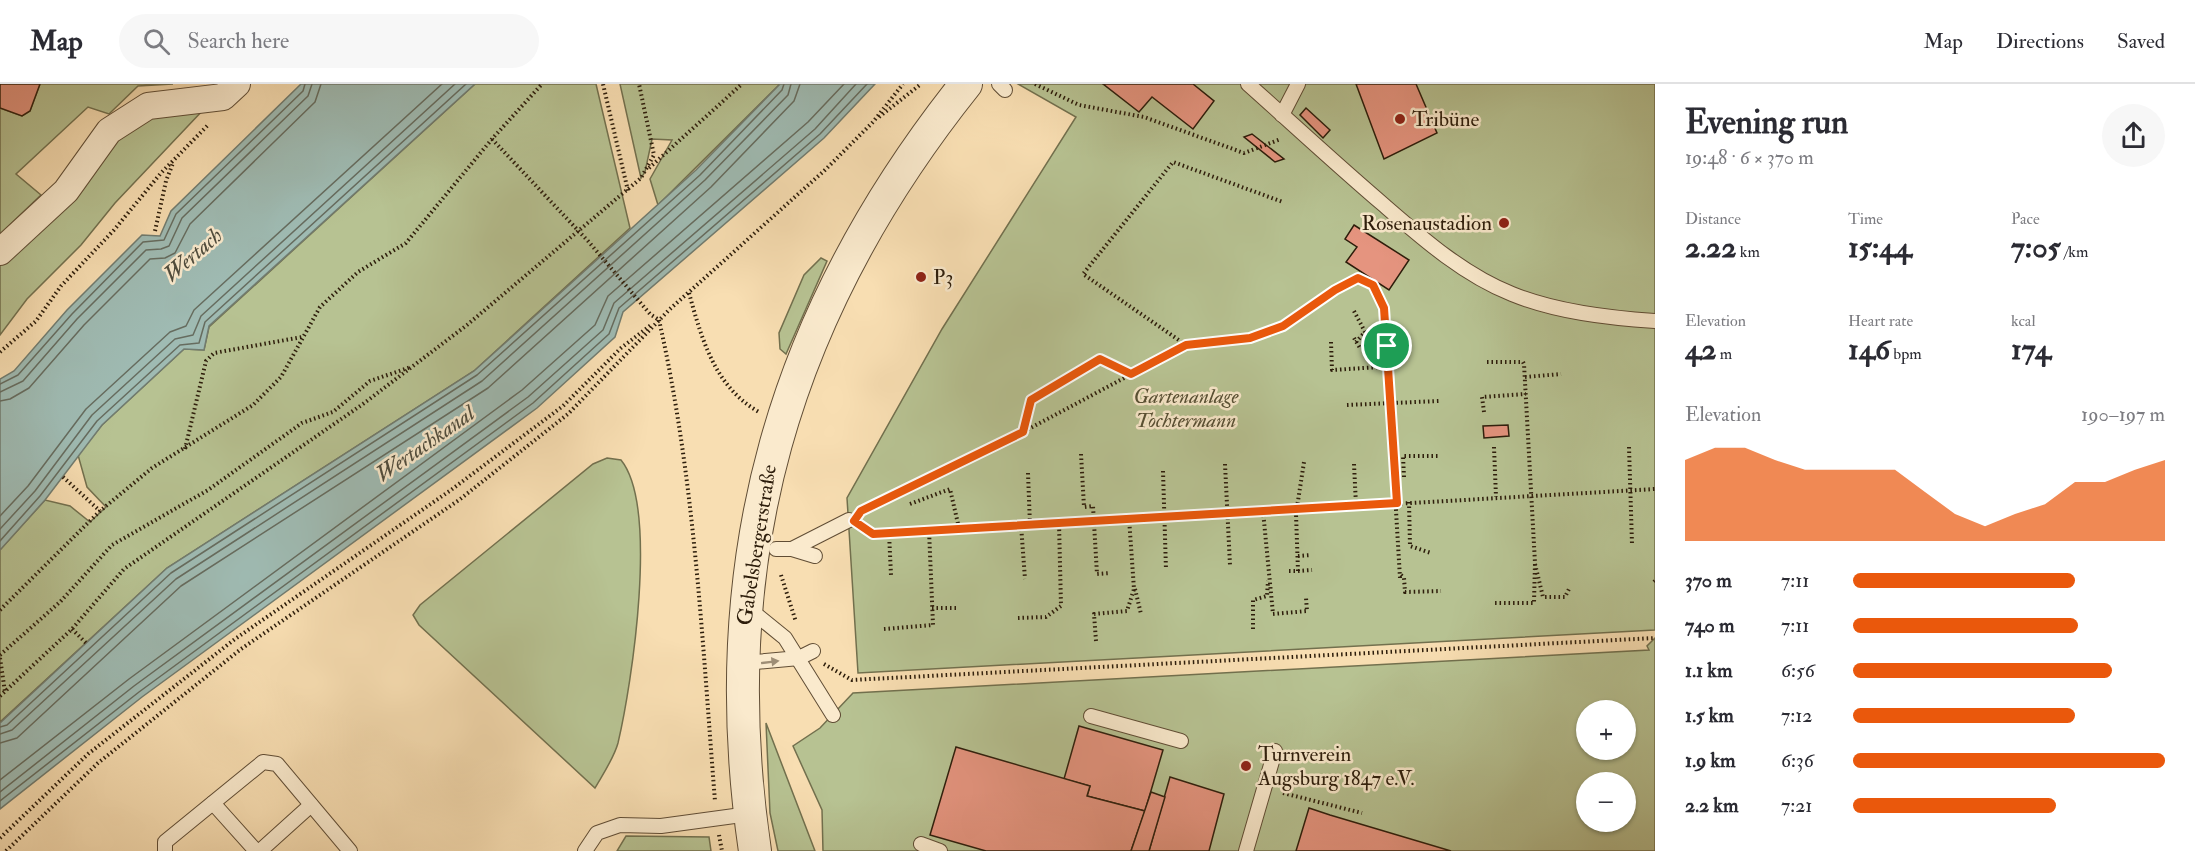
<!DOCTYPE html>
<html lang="en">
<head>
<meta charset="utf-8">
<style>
  :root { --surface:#fff; --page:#f7f7f7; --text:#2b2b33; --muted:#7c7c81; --line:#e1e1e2; --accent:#ea580c }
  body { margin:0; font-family:"IM FELL Double Pica",serif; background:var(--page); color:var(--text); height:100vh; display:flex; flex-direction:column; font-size:22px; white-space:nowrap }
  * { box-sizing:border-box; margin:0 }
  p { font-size:20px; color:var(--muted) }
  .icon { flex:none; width:33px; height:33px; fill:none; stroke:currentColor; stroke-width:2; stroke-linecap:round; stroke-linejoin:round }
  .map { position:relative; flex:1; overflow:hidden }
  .drawer { display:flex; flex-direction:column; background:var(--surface); width:540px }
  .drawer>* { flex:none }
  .buttons { position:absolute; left:1576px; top:616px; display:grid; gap:12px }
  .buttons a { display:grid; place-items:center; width:60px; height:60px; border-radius:50%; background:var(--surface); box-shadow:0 2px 4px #0004; font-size:30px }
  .pin { position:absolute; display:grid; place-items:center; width:51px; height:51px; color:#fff; margin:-26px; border:3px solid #fff; border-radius:50%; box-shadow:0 2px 6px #0007 }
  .round { display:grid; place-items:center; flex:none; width:63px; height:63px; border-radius:32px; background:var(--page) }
  .summary { display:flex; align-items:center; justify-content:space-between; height:102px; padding:0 30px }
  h1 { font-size:33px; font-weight:800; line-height:45px }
  .metrics { display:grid; grid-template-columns:repeat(3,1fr); gap:9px; height:102px; padding:6px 30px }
  .metrics div { display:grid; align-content:center }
  .metrics b { font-size:30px; font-weight:800 }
  .metrics small { font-size:16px; font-weight:400 }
  .metrics p { font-size:16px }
  .chart { height:168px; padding:12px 30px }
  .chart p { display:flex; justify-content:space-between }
  .chart svg { width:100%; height:108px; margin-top:6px; fill:var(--accent); opacity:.7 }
  ul { padding:0 30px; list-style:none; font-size:20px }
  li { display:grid; grid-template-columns:96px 72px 1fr; align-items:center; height:45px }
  li i { height:15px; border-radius:8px; background:var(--accent) }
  header { display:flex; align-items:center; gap:36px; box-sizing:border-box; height:84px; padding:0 30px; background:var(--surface); border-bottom:2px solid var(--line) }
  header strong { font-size:28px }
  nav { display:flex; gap:33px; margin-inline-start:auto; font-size:21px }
  .search { width:420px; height:54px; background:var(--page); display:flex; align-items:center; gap:15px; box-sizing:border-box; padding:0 21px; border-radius:33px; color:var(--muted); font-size:22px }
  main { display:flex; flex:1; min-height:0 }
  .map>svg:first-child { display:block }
  .green { fill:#b7c292; stroke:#72704e; stroke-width:1.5; fill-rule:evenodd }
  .water { fill:#9fbbb3; stroke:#717c70; stroke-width:1.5 }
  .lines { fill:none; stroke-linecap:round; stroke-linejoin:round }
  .shore { stroke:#666c5f; stroke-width:1.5 }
  .building { fill:#e5947f; stroke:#2d1d0b; stroke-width:1.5 }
  .service-casing { stroke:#604d35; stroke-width:16 }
  .minor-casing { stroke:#604d35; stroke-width:28 }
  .tertiary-casing { stroke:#604d35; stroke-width:34 }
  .path { stroke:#2d1d0b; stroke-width:4; stroke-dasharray:1.5 3; stroke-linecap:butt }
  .service { stroke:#faeacd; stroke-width:14 }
  .minor { stroke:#faeacd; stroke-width:26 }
  .tertiary { stroke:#faeacd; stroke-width:32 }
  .oneway { fill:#9e8e76 }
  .route-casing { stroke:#fff; stroke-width:12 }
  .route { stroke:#ea580c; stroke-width:8 }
  .poi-dot { fill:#8f2418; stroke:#faeacd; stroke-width:2 }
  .labels { text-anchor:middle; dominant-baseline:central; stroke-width:5; stroke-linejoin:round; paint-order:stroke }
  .poi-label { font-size:21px; fill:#2d1d0b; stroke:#faeacd; text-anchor:start }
  .park-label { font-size:21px; font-style:italic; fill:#564f34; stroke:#faeacd }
  .street-label { font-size:21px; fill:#2d1d0b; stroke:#faeacd }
  .water-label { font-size:22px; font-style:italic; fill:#4f4c3d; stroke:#faeacd }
</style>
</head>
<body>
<header>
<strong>Map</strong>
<div class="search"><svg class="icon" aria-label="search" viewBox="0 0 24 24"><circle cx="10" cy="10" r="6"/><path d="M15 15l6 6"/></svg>Search here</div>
<nav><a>Map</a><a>Directions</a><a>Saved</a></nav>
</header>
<main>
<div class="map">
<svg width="1655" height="767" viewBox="0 0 1655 767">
  <rect width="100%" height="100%" fill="#f8deb2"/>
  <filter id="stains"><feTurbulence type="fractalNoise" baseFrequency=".00333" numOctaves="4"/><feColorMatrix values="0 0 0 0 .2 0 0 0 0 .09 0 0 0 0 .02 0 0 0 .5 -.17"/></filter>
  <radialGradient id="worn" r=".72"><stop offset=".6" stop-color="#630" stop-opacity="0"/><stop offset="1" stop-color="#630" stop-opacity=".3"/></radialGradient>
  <!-- green -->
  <g class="green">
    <path d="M 40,0 L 173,0 L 138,2 L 109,30 L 88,23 L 16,90 L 41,111 L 0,150 L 0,24 L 22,32 L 30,27 Z"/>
    <path d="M 475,0 L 596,0 L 630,144 L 474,287 L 167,484 L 0,638 L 0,466 L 45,416 L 70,422 L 90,438 L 106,423 L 87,403 L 78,371 L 102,341 L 184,265 L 204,266 L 209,243 Z"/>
    <path d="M 620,0 L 780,0 L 658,121 L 650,95 L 672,56 L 652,55 L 645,88 L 641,94 Z"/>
    <path d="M 1018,0 L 1655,0 L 1655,546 L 858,589 L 847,414 L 942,245 L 1076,33 Z"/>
    <path d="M 205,24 L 115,119 L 81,161 L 27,215 L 0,251 L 0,181 L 72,111 L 110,61 L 143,32 Z"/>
    <path d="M 821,174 L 827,177 L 786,270 L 780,265 L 779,249 L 804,191 Z"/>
    <path d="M 607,374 L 621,376 C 659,423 632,599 618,659 C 614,674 603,690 595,704 L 419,541 L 413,531 L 420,521 L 593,380 Z"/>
    <path d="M 1655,554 L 1655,767 L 823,767 L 822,726 L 793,662 L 820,644 L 853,609 L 1649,566 L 1647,562 ZM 1587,627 L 1626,627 L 1626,666 L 1587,666 ZM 1587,699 L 1626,699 L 1626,738 L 1587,738 Z"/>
    <path d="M 766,639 L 815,767 L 778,767 L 770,729 Z"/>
    <path d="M 626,752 L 709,753 L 711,767 L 617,767 Z"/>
  </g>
  <!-- water -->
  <g class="water">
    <path d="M 301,0 L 475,0 L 209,242 L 204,266 L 184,265 L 102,341 L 45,416 L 0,466 L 0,295 L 14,287 L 67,226 L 142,151 L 160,152 L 171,127 Z"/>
    <path d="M 780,0 L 875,0 L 824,54 L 623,228 L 615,253 L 537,324 L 142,613 L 0,725 L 0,639 L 167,484 L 474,287 L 696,86 Z"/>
  </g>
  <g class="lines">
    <!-- shore -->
    <g class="shore">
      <path d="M 0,300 L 18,291 L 72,230 L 143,158 L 164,156 L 176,130 L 303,7 L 305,0"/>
      <path d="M 0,308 L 23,297 L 77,235 L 146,166 L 161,165 L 169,162 L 182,134 L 308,12 L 312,0"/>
      <path d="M 0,317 L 10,315 L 29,304 L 84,241 L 150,175 L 165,174 L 175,169 L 190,140 L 315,18 L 321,0"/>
      <path d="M 0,432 L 28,402 L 86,325 L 170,248 L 186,242 L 194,226 L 442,0"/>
      <path d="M 0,445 L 35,407 L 92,331 L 175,255 L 193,251 L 201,232 L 455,0"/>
      <path d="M 0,457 L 40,412 L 97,337 L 180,261 L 199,259 L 205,238 L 466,0"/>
      <path d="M 0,643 L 7,641 L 171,489 L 477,291 L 700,91 L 782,6 L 784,0"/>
      <path d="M 0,650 L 12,646 L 176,495 L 482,297 L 705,96 L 788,11 L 791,0"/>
      <path d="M 0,659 L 17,654 L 181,502 L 488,304 L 711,103 L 794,17 L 800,0"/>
      <path d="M 0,696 L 129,595 L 522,306 L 595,241 L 608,212 L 808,38 L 844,0"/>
      <path d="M 0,708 L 134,602 L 528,313 L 603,246 L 614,219 L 815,45 L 856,0"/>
      <path d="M 0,717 L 139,608 L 533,319 L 609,250 L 619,224 L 820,50 L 867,0"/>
    </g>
  </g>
  <!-- building -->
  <g class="building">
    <path d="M 0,0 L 40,0 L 30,27 L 22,32 L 0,24 Z"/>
    <path d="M 1103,0 L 1193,0 L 1214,17 L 1193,45 L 1152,13 L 1139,28 Z"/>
    <path d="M 1356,0 L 1416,0 L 1437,49 L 1384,75 Z"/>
    <path d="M 1306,24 L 1330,46 L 1323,54 L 1300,31 Z"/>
    <path d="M 1252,50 L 1284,75 L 1275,78 L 1244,53 Z"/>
    <path d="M 1354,141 L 1409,176 L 1389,206 L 1346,178 L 1357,163 L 1345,155 Z"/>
    <path d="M 1508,341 L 1509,352 L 1484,354 L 1483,342 Z"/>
    <path d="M 1079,642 L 1163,666 L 1145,727 L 1087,712 L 1090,702 L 1064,695 Z"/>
    <path d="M 956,663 L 1090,702 L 1087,712 L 1145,727 L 1131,767 L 986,767 L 930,751 Z"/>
    <path d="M 1170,693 L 1224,710 L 1209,767 L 1149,767 Z"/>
    <path d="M 1151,708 L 1165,713 L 1149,767 L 1131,767 Z"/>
    <path d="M 1309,724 L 1330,731 L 1451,767 L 1296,767 Z"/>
  </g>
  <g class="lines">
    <defs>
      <g id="service">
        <path d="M 999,0 L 1005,6"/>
        <path d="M 1248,0 C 1294,41 1338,82 1385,122 C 1423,155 1464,191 1512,210 C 1556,228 1608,234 1655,237"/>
        <path d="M 1282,31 L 1298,0"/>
        <path d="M 776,465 L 792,465 L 849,436"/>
        <path d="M 792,465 L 815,472"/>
        <path d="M 748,524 L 785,554 L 833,631"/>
        <path d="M 744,579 L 799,574 L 813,567"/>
        <path d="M 1091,632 L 1181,657"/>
        <path d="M 213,719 L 256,767"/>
        <path d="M 921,760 L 940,767"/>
        <path d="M 165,767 L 165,758 L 263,678 L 277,680 L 350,767"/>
        <path d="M 260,767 L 311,721"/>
        <path d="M 585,767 L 597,749 L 620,741 L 661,742 L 749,730"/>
        <path d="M 1246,767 L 1275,667"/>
      </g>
      <path id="minor" d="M 0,168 L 66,107 L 109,47 L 148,22 L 223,13 L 237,0"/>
      <path id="tertiary" d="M 755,767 C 712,476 783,229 966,0"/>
    </defs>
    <!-- service casing -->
    <use href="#service" class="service-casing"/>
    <!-- minor casing -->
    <use href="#minor" class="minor-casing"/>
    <!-- tertiary casing -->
    <use href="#tertiary" class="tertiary-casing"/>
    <!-- path -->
    <g class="path">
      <path d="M 603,0 L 628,107"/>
      <path d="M 1035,0 L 1079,21 L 1144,33 L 1244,69 L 1281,55"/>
      <path d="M 879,33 L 921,0"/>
      <path d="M 492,55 L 588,157 L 650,230 L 659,236"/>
      <path d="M 649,84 L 742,0"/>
      <path d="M 155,147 L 166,97 L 173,79"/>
      <path d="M 689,209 C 702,256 715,303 759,328"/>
      <path d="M 1354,227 L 1365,248 L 1356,258"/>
      <path d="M 659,236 C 695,395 702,556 715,717"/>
      <path d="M 1354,254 L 1360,264 L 1387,262"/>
      <path d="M 1331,258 L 1332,286 L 1380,283 L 1379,262"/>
      <path d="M 1186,261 L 1083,190 L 1173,78 L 1283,118"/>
      <path d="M 0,268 L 36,237 L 61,202 L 114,146 L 161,89 L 209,40"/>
      <path d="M 1487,278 L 1523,278 L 1524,280 L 1535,479 L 1534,519 L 1493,519"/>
      <path d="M 1525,293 L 1561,290"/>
      <path d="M 1347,321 L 1439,317"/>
      <path d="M 1484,328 L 1482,313 L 1526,310"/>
      <path d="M 1023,347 L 1031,316 L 1100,275 L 1131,290"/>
      <path d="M 1494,363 L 1496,413"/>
      <path d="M 1629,363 L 1632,460"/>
      <path d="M 185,365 L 206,277 L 214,269 L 302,253"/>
      <path d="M 1081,370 L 1084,423 L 1093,422 L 1097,490 L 1110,489"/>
      <path d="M 1225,380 L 1230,481"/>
      <path d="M 1354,380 L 1356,421"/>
      <path d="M 1163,387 L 1166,486"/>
      <path d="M 1028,389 L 1030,441"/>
      <path d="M 63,393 L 100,427"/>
      <path d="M 1395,393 L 1404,393 L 1403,372 L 1438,372"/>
      <path d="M 1409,418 L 1410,462 L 1431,469"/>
      <path d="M 910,420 L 950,405 L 959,444"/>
      <path d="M 862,427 L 1023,348 L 1186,261 L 1250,254 L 1283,242 L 1335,206 L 1358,194 L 1373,201 L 1384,224 L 1400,494"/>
      <path d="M 1263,427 L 1273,530 L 1307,527 L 1306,514"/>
      <path d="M 1021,441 L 1025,495"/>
      <path d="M 864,444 L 873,450 L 1655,405"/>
      <path d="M 889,449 L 891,491"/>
      <path d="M 1298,472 L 1311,471"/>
      <path d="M 1535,480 L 1543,513 L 1565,513 L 1569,505"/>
      <path d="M 1289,487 L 1298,487 L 1296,430 L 1304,378"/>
      <path d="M 1298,487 L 1312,486"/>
      <path d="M 781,491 L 796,538"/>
      <path d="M 1401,491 L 1404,494 L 1405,508 L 1441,507"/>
      <path d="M 1654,498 L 1655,497"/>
      <path d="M 1135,505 L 1141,530"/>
      <path d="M 932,524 L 956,524"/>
      <path d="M 0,526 L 100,427 L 152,384 L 253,321 L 281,293 L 320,223 L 358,188 L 406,159 L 492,55 L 542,0"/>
      <path d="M 1018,534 L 1046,533 L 1061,522 L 1059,439"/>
      <path d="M 72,545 L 86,559"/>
      <path d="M 884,545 L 933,541 L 929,446"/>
      <path d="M 1253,545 L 1253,516 L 1267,512 L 1268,497"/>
      <path d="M 1096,557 L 1094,530 L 1127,527 L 1134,505 L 1129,434"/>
      <path d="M 0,571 L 60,518 L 112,461 L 208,406 L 302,339 L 333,328 L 370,297 L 411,283"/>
      <path d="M 0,574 L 5,608"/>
      <path d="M 824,580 L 852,596 L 1655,554"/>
      <path d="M 0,612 L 72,545 L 124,485 L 363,320 L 467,241 L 641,94 L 654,71 L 639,0"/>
      <path d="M 1283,709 L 1362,729"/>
      <path d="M 719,751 L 722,767"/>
      <path d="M 0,754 L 88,670 L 235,555 L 451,406 L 563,322 L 621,264 L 651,241"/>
      <path d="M 6,767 L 98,679 L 241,565 L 459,416 L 568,330 L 671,224 L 824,87 L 873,38 L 903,0"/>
    </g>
    <!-- service -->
    <use href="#service" class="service"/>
    <!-- minor -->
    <use href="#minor" class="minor"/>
    <!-- tertiary -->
    <use href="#tertiary" class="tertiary"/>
  </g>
  <!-- one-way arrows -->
  <defs><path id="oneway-solid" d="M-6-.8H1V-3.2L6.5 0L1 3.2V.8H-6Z" transform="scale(1.5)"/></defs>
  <use class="oneway" href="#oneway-solid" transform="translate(770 578) rotate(-7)"/>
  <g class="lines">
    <defs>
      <path id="route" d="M 1358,194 L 1373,201 L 1384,224 L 1397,419 L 873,450 L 854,437 L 861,427 L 1023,348 L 1031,316 L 1100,275 L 1131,290 L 1186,261 L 1250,254 L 1283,242 L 1335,206 Z"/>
    </defs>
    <!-- route casing -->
    <use href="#route" class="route-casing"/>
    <!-- route -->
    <use href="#route" class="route"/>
  </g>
  <!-- markers -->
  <g class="poi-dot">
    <circle cx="1400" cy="35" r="6"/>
    <circle cx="1504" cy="139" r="6"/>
    <circle cx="921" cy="193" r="6"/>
    <circle cx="1246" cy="682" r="6"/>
  </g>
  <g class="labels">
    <!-- poi labels -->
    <g class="poi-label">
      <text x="1412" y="35">Tribüne</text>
      <text x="1492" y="139" text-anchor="end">Rosenaustadion</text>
      <text x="933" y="193">P3</text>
      <text x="1258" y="670">Turnverein<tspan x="1258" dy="24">Augsburg 1847 e.V.</tspan></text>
    </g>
    <!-- park labels -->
    <g class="park-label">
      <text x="1186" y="312">Gartenanlage<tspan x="1186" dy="24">Tochtermann</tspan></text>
    </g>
    <!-- street labels -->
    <g class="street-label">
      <text transform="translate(757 461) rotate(-81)">Gabelsbergerstraße</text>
    </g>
    <!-- water labels -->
    <g class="water-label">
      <text transform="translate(193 171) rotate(-41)">Wertach</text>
      <text transform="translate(425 360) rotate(-35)">Wertachkanal</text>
    </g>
  </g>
  <rect width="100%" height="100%" filter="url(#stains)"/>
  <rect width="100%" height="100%" fill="url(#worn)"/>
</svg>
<div class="buttons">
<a>+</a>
<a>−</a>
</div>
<div class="pin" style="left:1387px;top:262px;background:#1e9e55"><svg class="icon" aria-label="arrive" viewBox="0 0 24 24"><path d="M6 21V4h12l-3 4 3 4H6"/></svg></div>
</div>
<section class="drawer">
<div class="summary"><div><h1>Evening run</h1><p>19:48 · 6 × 370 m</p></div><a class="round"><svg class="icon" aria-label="share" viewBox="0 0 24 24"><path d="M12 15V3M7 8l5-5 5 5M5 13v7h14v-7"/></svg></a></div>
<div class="metrics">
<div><p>Distance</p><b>2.22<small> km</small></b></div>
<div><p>Time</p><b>15:44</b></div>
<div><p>Pace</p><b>7:05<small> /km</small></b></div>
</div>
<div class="metrics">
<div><p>Elevation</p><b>42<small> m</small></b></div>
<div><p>Heart rate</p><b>146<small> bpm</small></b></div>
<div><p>kcal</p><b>174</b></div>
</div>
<div class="chart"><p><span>Elevation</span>190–197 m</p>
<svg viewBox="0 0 160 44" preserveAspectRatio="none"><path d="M0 44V11L10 6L20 6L30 11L40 15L50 15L60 15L70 15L80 24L90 33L100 38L110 33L120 29L130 20L140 20L150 15L160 11V44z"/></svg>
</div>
<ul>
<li><b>370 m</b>7:11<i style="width:71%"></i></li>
<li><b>740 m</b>7:11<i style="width:72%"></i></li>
<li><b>1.1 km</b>6:56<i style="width:83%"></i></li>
<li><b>1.5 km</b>7:12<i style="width:71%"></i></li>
<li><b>1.9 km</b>6:36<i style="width:100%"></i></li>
<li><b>2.2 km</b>7:21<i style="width:65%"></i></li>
</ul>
</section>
</main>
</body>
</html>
